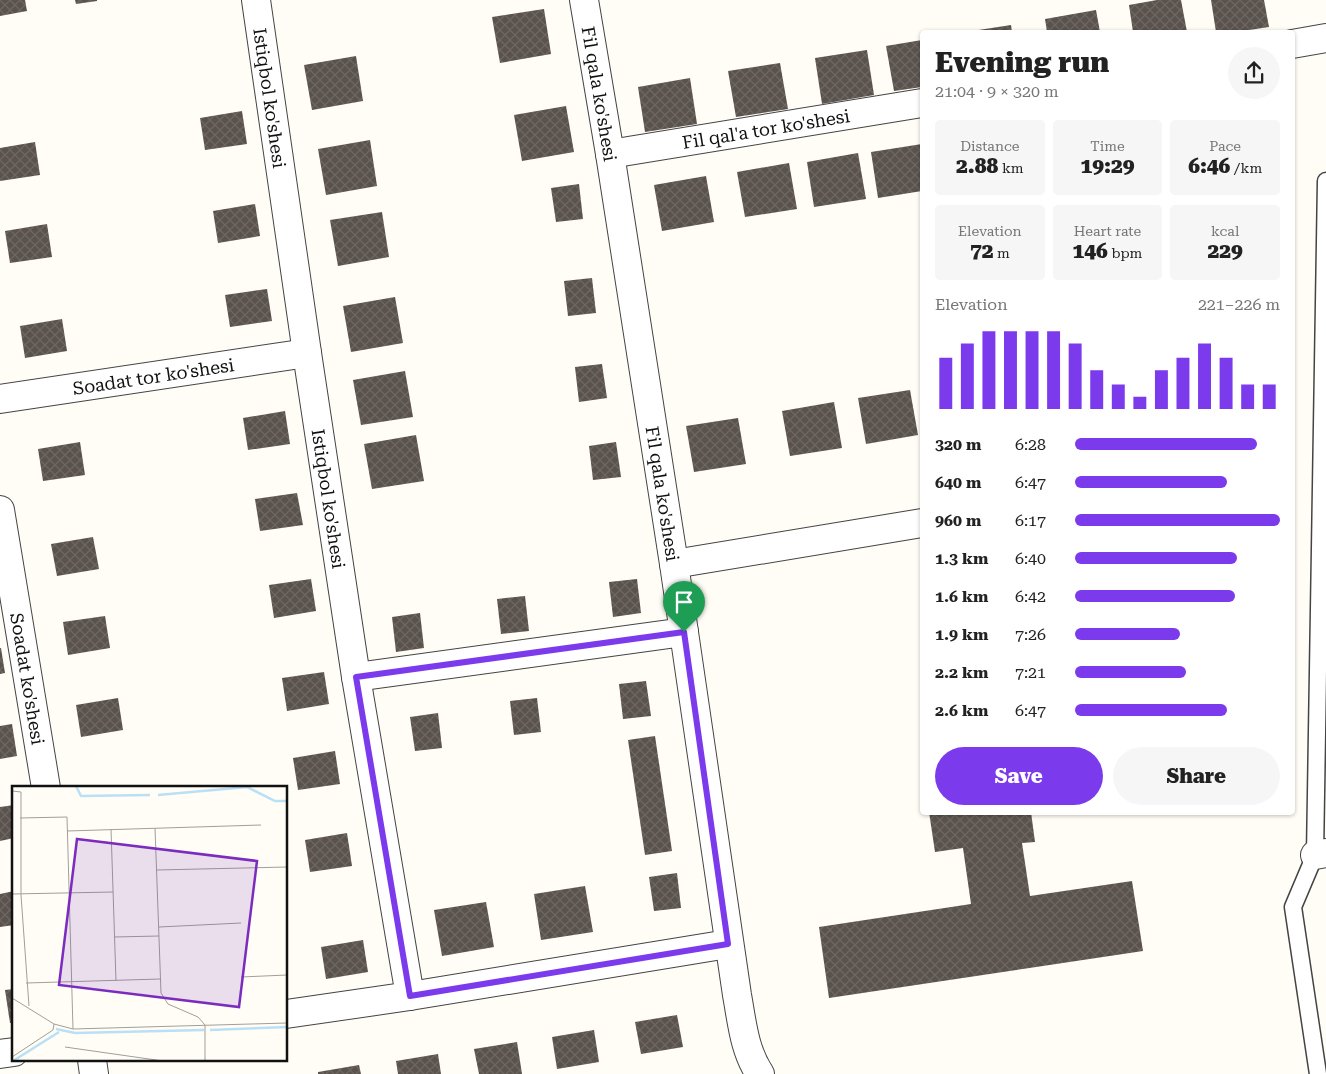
<!DOCTYPE html>
<html lang="en">
<head>
<meta charset="utf-8">
<style>
  :root { --surface:#fff; --page:#f6f6f6; --text:#222; --muted:#767676; --accent:#7c3aed }
  body { margin:0; font-family:"Roboto Serif",serif; background:var(--page); color:var(--text); height:100vh; display:flex; flex-direction:column; font-size:19px; white-space:nowrap }
  * { box-sizing:border-box; margin:0 }
  p { font-size:16px; color:var(--muted) }
  .icon { flex:none; width:28px; height:28px; fill:none; stroke:currentColor; stroke-width:2; stroke-linecap:round; stroke-linejoin:round }
  .map { position:relative; flex:1; overflow:hidden }
  .sheet { position:absolute; left:920px; top:30px; width:375px; height:785px; display:flex; flex-direction:column; background:var(--surface); border-radius:5px; box-shadow:0 1px 4px #0004 }
  .sheet>* { flex:none }
  .pin { position:absolute; display:grid; place-items:center; width:42px; height:42px; color:#fff; margin:-51px -21px; border-radius:50% 50% 50% 0; rotate:-45deg; box-shadow:0 0 5px #0007 }
  .pin .icon { rotate:45deg }
  .round { display:grid; place-items:center; flex:none; width:52px; height:52px; border-radius:26px; background:var(--page) }
  .head { display:flex; align-items:center; justify-content:space-between; height:85px; padding:0 15px }
  h1 { font-size:28px; font-weight:800; line-height:38px }
  .metrics { display:grid; grid-template-columns:repeat(3,1fr); gap:8px; height:85px; padding:5px 15px }
  .metrics div { display:grid; align-content:center; border-radius:5px; background:var(--page); text-align:center }
  .metrics b { font-size:21px; font-weight:800 }
  .metrics small { font-size:14px; font-weight:400 }
  .metrics p { font-size:14px }
  .chart { height:140px; padding:10px 15px }
  .chart p { display:flex; justify-content:space-between }
  .chart svg { width:100%; height:90px; margin-top:5px; stroke:var(--accent); stroke-width:6 }
  .cta { display:flex; gap:10px; margin-top:auto; padding:10px 15px }
  .cta a { flex:1; height:58px; border-radius:30px; background:var(--accent); color:#fff; font-size:20px; font-weight:800; line-height:58px; text-align:center }
  .cta a+a { background:var(--page); color:var(--text) }
  ul { padding:0 15px; list-style:none; font-size:16px }
  li { display:grid; grid-template-columns:80px 60px 1fr; align-items:center; height:38px }
  li i { height:12px; border-radius:6px; background:var(--accent) }
  .map>svg:first-child { display:block }
  .building { fill:url(#building-cross-hatch) }
  .lines { fill:none; stroke-linecap:round; stroke-linejoin:round }
  .lane-casing { stroke:#444; stroke-width:19 }
  .street-casing { stroke:#444; stroke-width:30 }
  .lane { stroke:#fff; stroke-width:16 }
  .street { stroke:#fff; stroke-width:28 }
  .route-casing { stroke:#fff; stroke-width:10 }
  .route { stroke:#7c3aed; stroke-width:6 }
  .labels { text-anchor:middle; dominant-baseline:central; stroke-width:5; stroke-linejoin:round; paint-order:stroke }
  .street-label { font-size:18px; fill:#111; stroke:#fff }
  .inset-river { fill:none; stroke:#b9e0f7; stroke-width:2.5 }
  .inset-road { fill:none; stroke:#a09f9a; stroke-width:1 }
  .view { fill:#7b2cbf; fill-opacity:0.15; stroke:#7b2cbf; stroke-width:2.5 }
  .inset-edge { fill:none; stroke:#111; stroke-width:2.5 }
</style>
</head>
<body>
<div class="map">
<svg width="1326" height="1074" viewBox="0 0 1326 1074">
  <defs>
    <pattern id="building-cross-hatch" width="8" height="8" patternUnits="userSpaceOnUse" patternTransform="scale(1.25)"><rect width="8" height="8" fill="#5a524d"/><path d="M0 0l8 8M0 8l8-8" fill="none" stroke="#6d6662"/></pattern>
  </defs>
  <rect width="100%" height="100%" fill="#fffdf5"/>
  <!-- building -->
  <g class="building">
    <path d="M 0,0 L 25,0 L 27,11 L 0,16 Z"/>
    <path d="M 75,0 L 97,0 L 97,1 L 76,4 Z"/>
    <path d="M 1157,0 L 1181,0 L 1187,32 L 1133,32 L 1129,5 Z"/>
    <path d="M 1211,0 L 1264,0 L 1269,27 L 1236,32 L 1216,32 Z"/>
    <path d="M 544,9 L 551,54 L 500,63 L 492,17 Z"/>
    <path d="M 1096,10 L 1100,32 L 1047,32 L 1045,19 Z"/>
    <path d="M 1011,25 L 1012,32 L 973,32 L 972,31 Z"/>
    <path d="M 922,40 L 922,87 L 894,91 L 886,46 Z"/>
    <path d="M 867,50 L 874,95 L 822,104 L 815,58 Z"/>
    <path d="M 356,56 L 363,101 L 312,110 L 304,65 Z"/>
    <path d="M 780,63 L 788,109 L 736,117 L 728,71 Z"/>
    <path d="M 690,78 L 697,124 L 645,132 L 638,87 Z"/>
    <path d="M 566,106 L 574,152 L 522,161 L 514,115 Z"/>
    <path d="M 242,111 L 247,144 L 205,150 L 200,118 Z"/>
    <path d="M 370,140 L 377,186 L 326,195 L 318,149 Z"/>
    <path d="M 35,142 L 40,175 L 0,181 L 0,148 Z"/>
    <path d="M 922,144 L 922,191 L 878,198 L 871,152 Z"/>
    <path d="M 858,153 L 866,199 L 814,207 L 807,162 Z"/>
    <path d="M 789,163 L 797,209 L 745,217 L 737,172 Z"/>
    <path d="M 706,176 L 714,222 L 662,231 L 654,185 Z"/>
    <path d="M 579,184 L 583,219 L 556,222 L 551,188 Z"/>
    <path d="M 255,204 L 260,236 L 218,243 L 213,211 Z"/>
    <path d="M 382,212 L 389,257 L 338,266 L 330,220 Z"/>
    <path d="M 47,224 L 52,257 L 10,263 L 5,231 Z"/>
    <path d="M 592,278 L 596,313 L 568,316 L 564,281 Z"/>
    <path d="M 267,289 L 272,321 L 230,327 L 225,295 Z"/>
    <path d="M 395,297 L 403,343 L 351,352 L 343,306 Z"/>
    <path d="M 62,319 L 67,351 L 25,358 L 20,326 Z"/>
    <path d="M 602,364 L 607,398 L 579,402 L 575,367 Z"/>
    <path d="M 405,371 L 413,417 L 361,425 L 353,380 Z"/>
    <path d="M 910,390 L 918,435 L 866,444 L 858,398 Z"/>
    <path d="M 834,402 L 842,448 L 790,456 L 782,411 Z"/>
    <path d="M 285,411 L 290,444 L 248,450 L 243,418 Z"/>
    <path d="M 738,418 L 746,464 L 694,472 L 686,426 Z"/>
    <path d="M 416,435 L 424,481 L 372,489 L 364,444 Z"/>
    <path d="M 80,442 L 85,475 L 43,481 L 38,449 Z"/>
    <path d="M 616,442 L 621,477 L 593,480 L 589,446 Z"/>
    <path d="M 297,493 L 303,525 L 260,531 L 255,499 Z"/>
    <path d="M 93,537 L 99,569 L 57,576 L 51,544 Z"/>
    <path d="M 311,579 L 316,611 L 274,618 L 269,585 Z"/>
    <path d="M 637,579 L 641,613 L 613,617 L 609,582 Z"/>
    <path d="M 525,596 L 529,631 L 501,634 L 497,599 Z"/>
    <path d="M 420,613 L 424,648 L 396,652 L 392,617 Z"/>
    <path d="M 105,616 L 110,648 L 68,655 L 63,622 Z"/>
    <path d="M 0,648 L 1,648 L 5,673 L 0,674 Z"/>
    <path d="M 324,672 L 329,704 L 287,711 L 282,678 Z"/>
    <path d="M 646,681 L 651,716 L 623,719 L 619,684 Z"/>
    <path d="M 118,698 L 123,730 L 81,737 L 76,705 Z"/>
    <path d="M 537,698 L 541,732 L 514,735 L 510,701 Z"/>
    <path d="M 438,713 L 442,748 L 415,751 L 410,717 Z"/>
    <path d="M 12,724 L 17,756 L 0,759 L 0,726 Z"/>
    <path d="M 655,736 L 672,851 L 645,855 L 628,740 Z"/>
    <path d="M 335,751 L 340,784 L 298,790 L 293,758 Z"/>
    <path d="M 14,805 L 14,838 L 0,841 L 0,807 Z"/>
    <path d="M 929,812 L 1031,812 L 1035,842 L 1022,843 L 1030,896 L 1132,881 L 1143,951 L 829,998 L 819,927 L 971,904 L 963,848 L 935,852 Z"/>
    <path d="M 347,833 L 352,866 L 310,872 L 305,840 Z"/>
    <path d="M 677,873 L 681,908 L 654,911 L 649,877 Z"/>
    <path d="M 585,886 L 593,932 L 541,940 L 534,894 Z"/>
    <path d="M 14,891 L 14,925 L 0,927 L 0,894 Z"/>
    <path d="M 486,902 L 494,947 L 442,956 L 434,910 Z"/>
    <path d="M 363,940 L 368,972 L 326,979 L 321,947 Z"/>
    <path d="M 14,989 L 14,1023 L 10,1023 L 5,990 Z"/>
    <path d="M 677,1015 L 683,1047 L 641,1054 L 635,1022 Z"/>
    <path d="M 594,1030 L 599,1062 L 557,1069 L 552,1037 Z"/>
    <path d="M 517,1042 L 522,1074 L 479,1074 L 474,1049 Z"/>
    <path d="M 438,1054 L 441,1074 L 398,1074 L 396,1061 Z"/>
    <path d="M 359,1065 L 361,1074 L 318,1074 L 318,1072 Z"/>
  </g>
  <g class="lines">
    <defs>
      <path id="lane" d="M 1318,1074 L 1293,907 L 1315,855 L 1326,181"/>
      <g id="street">
        <path id="s1" d="M 256,0 L 307,353 L 356,677 L 410,996"/>
        <path id="s2" d="M 584,0 L 610,154 L 674,564 L 737,995 C 742,1022 744,1050 760,1074"/>
        <path d="M 1292,44 L 1326,38"/>
        <path id="s3" d="M 610,154 L 922,103"/>
        <path id="s4" d="M 0,399 L 307,353"/>
        <path id="s5" d="M 0,510 L 46,788"/>
        <path d="M 674,564 L 922,523"/>
        <path d="M 356,677 L 684,632"/>
        <path d="M 1315,855 L 1326,853"/>
        <path d="M 286,1014 L 410,996 L 728,944"/>
        <path d="M 0,1054 L 14,1052"/>
        <path d="M 92,1060 L 94,1074"/>
      </g>
    </defs>
    <!-- lane casing -->
    <use href="#lane" class="lane-casing"/>
    <!-- street casing -->
    <use href="#street" class="street-casing"/>
    <!-- lane -->
    <use href="#lane" class="lane"/>
    <!-- street -->
    <use href="#street" class="street"/>
  </g>
  <g class="lines">
    <defs>
      <path id="route" d="M 684,632 L 728,944 L 410,996 L 356,677 Z"/>
    </defs>
    <!-- route casing -->
    <use href="#route" class="route-casing"/>
    <!-- route -->
    <use href="#route" class="route"/>
  </g>
  <g class="labels">
    <!-- street labels -->
    <g class="street-label">
      <text stroke="none"><textPath href="#s2" startOffset="95">Fil qala ko'shesi</textPath></text>
      <text stroke="none"><textPath href="#s1" startOffset="99">Istiqbol ko'shesi</textPath></text>
      <text stroke="none"><textPath href="#s3" startOffset="158">Fil qal'a tor ko'shesi</textPath></text>
      <text stroke="none"><textPath href="#s4" startOffset="155">Soadat tor ko'shesi</textPath></text>
      <text stroke="none"><textPath href="#s2" startOffset="500">Fil qala ko'shesi</textPath></text>
      <text stroke="none"><textPath href="#s1" startOffset="504">Istiqbol ko'shesi</textPath></text>
      <text stroke="none"><textPath href="#s5" startOffset="171">Soadat ko'shesi</textPath></text>
    </g>
  </g>
  <!-- overview -->
  <g transform="translate(12 786)">
    <rect width="275" height="275" fill="#fffdf5"/>
    <path class="inset-river" d="M 64,0 L 69,10 L 138,9M 146,9 L 235,1 L 263,15 L 275,15M 44,243 L 63,247 L 192,244M 198,244 L 275,241M 1,275 L 47,246"/>
    <path class="inset-road" d="M 0,5 L 9,6 L 9,109 L 17,220M 8,32 L 55,31 L 61,243M 143,42 L 149,207 L 156,218 L 186,231 L 193,239 L 193,275M 99,43 L 104,195M 55,45 L 249,39M 145,84 L 275,81M 0,108 L 101,106M 147,141 L 229,137M 102,151 L 147,150M 229,191 L 275,189M 14,197 L 148,193M 0,212 L 42,238 L 61,243 L 275,237M 53,261 L 151,275M 0,271 L 41,244 L 42,238"/>
    <path class="view" d="M 65,53 L 245,75 L 227,221 L 47,199 Z"/>
    <rect width="275" height="275" class="inset-edge"/>
  </g>
</svg>
<div class="pin" style="left:684px;top:632px;background:#1e9e55"><svg class="icon" aria-label="arrive" viewBox="0 0 24 24"><path d="M6 21V4h12l-3 4 3 4H6"/></svg></div>
<section class="sheet">
<div class="head"><div><h1>Evening run</h1><p>21:04 · 9 × 320 m</p></div><a class="round"><svg class="icon" aria-label="share" viewBox="0 0 24 24"><path d="M12 15V3M7 8l5-5 5 5M5 13v7h14v-7"/></svg></a></div>
<div class="metrics">
<div><p>Distance</p><b>2.88<small> km</small></b></div>
<div><p>Time</p><b>19:29</b></div>
<div><p>Pace</p><b>6:46<small> /km</small></b></div>
</div>
<div class="metrics">
<div><p>Elevation</p><b>72<small> m</small></b></div>
<div><p>Heart rate</p><b>146<small> bpm</small></b></div>
<div><p>kcal</p><b>229</b></div>
</div>
<div class="chart"><p><span>Elevation</span>221–226 m</p>
<svg viewBox="0 0 160 44" preserveAspectRatio="none"><path d="M5 44V19M15 44V12M25 44V6M35 44V6M45 44V6M55 44V6M65 44V12M75 44V25M85 44V32M95 44V38M105 44V25M115 44V19M125 44V12M135 44V19M145 44V32M155 44V32"/></svg>
</div>
<ul>
<li><b>320 m</b>6:28<i style="width:89%"></i></li>
<li><b>640 m</b>6:47<i style="width:74%"></i></li>
<li><b>960 m</b>6:17<i style="width:100%"></i></li>
<li><b>1.3 km</b>6:40<i style="width:79%"></i></li>
<li><b>1.6 km</b>6:42<i style="width:78%"></i></li>
<li><b>1.9 km</b>7:26<i style="width:51%"></i></li>
<li><b>2.2 km</b>7:21<i style="width:54%"></i></li>
<li><b>2.6 km</b>6:47<i style="width:74%"></i></li>
</ul>
<div class="cta"><a>Save</a><a>Share</a></div>
</section>
</div>
</body>
</html>
